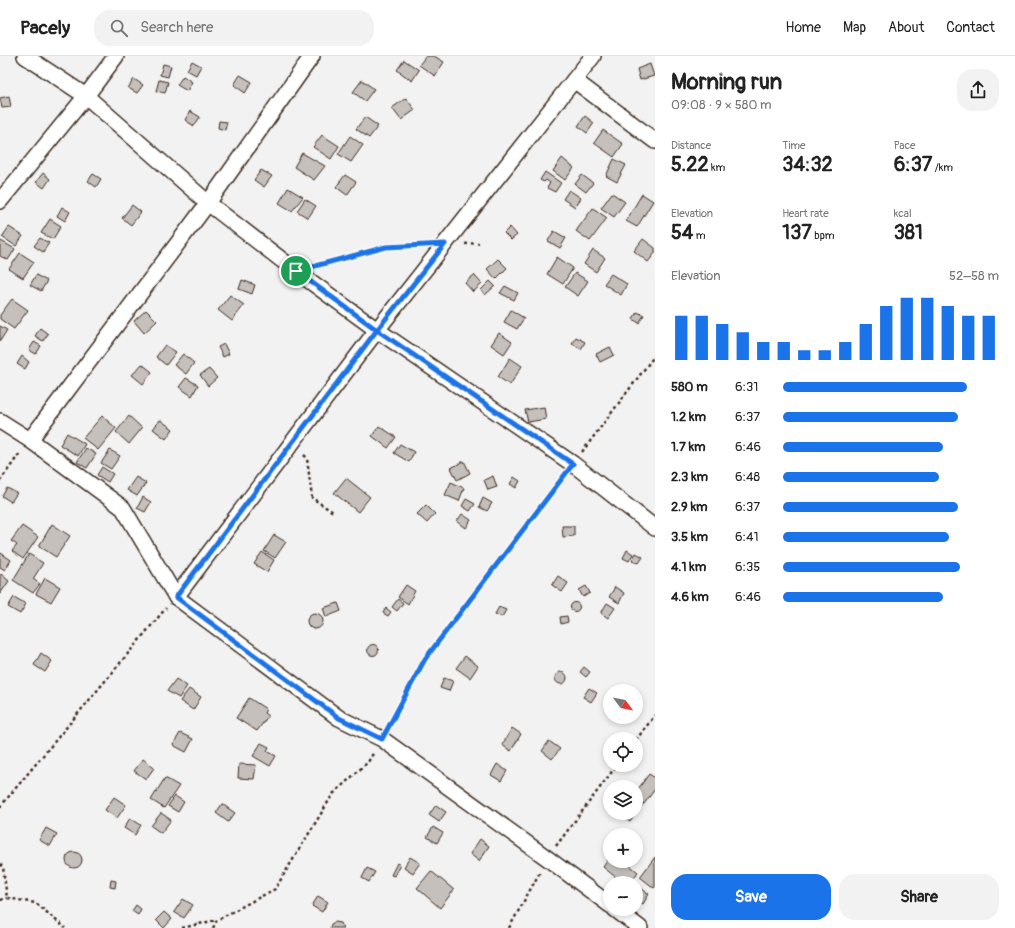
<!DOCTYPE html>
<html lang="en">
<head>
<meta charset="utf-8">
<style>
  :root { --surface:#fff; --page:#f2f2f2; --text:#222; --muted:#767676; --line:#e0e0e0; --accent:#1a73e8 }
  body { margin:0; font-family:Pangolin,sans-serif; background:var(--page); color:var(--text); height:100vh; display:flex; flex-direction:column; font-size:15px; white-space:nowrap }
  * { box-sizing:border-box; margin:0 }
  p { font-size:13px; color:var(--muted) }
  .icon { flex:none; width:22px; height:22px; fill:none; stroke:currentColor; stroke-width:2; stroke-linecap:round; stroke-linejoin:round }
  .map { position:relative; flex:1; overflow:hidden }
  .sheet { display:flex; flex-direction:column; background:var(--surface); width:360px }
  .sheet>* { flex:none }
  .needle { width:26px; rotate:122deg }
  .controls { position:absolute; left:603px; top:628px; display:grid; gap:8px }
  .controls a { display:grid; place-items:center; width:40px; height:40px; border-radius:50%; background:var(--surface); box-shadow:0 2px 6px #0003; font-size:20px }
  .pin { position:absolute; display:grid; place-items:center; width:34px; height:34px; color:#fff; margin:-17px; border:2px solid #fff; border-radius:50%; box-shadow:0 1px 4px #0007 }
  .round { display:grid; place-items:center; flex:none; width:42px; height:42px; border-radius:16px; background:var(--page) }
  .head { display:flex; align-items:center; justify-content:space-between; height:68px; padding:0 16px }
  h1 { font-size:22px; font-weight:800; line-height:30px }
  .metrics { display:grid; grid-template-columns:repeat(3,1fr); gap:6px; height:68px; padding:4px 16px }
  .metrics div { display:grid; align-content:center }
  .metrics b { font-size:20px; font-weight:800 }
  .metrics small { font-size:11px; font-weight:400 }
  .metrics p { font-size:11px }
  .chart { height:112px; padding:8px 16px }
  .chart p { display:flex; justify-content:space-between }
  .chart svg { width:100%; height:72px; margin-top:4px; stroke:var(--accent); stroke-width:6 }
  .primary-button { display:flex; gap:8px; margin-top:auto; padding:8px 16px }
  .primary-button a { flex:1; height:46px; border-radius:16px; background:var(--accent); color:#fff; font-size:16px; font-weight:800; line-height:46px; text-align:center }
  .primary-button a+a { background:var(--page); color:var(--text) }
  ul { padding:0 16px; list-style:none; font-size:13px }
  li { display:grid; grid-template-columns:64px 48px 1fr; align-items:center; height:30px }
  li i { height:10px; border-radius:5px; background:var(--accent) }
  header { display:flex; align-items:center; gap:24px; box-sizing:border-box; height:56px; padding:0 20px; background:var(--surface); border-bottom:1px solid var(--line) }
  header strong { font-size:19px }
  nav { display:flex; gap:22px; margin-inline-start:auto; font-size:14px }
  .search { width:280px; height:36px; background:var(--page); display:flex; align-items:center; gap:10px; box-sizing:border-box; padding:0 14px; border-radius:16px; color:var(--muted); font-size:15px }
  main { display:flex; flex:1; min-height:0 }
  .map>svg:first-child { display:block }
  .building { fill:#c6c0bd; stroke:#3b2a1e }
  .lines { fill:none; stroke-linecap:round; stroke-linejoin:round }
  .minor-casing { stroke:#3b2a1e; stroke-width:18 }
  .path { stroke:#3b2a1e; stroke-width:2.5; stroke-dasharray:3 3; stroke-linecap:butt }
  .minor { stroke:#fff; stroke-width:15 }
  .route-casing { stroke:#fff; stroke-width:8 }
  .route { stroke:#1a73e8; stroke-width:5 }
</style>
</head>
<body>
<header>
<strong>Pacely</strong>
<div class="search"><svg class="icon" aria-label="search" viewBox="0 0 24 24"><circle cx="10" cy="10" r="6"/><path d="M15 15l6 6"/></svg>Search here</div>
<nav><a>Home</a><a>Map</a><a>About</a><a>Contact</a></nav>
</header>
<main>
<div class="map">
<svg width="655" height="872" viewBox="0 0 655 872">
  <rect width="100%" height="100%" fill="#f3f2f2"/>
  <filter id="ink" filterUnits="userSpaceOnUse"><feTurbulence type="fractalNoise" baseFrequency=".025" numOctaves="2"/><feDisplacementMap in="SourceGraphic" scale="8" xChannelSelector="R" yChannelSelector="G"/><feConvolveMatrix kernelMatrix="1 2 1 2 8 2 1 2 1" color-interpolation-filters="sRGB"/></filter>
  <g filter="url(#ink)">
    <!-- building -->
    <g class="building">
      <path d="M 426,0 L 434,0 L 444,6 L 435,20 L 419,9 Z"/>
      <path d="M 404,4 L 419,14 L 412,25 L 397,14 Z"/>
      <path d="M 192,5 L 201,10 L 196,19 L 187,14 Z"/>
      <path d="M 163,8 L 171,10 L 168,21 L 160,19 Z"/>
      <path d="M 650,8 L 654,20 L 640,24 L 637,13 Z"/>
      <path d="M 240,19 L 252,26 L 245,37 L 234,29 Z"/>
      <path d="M 183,20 L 192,26 L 187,35 L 177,29 Z"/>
      <path d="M 134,23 L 143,29 L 137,37 L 128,32 Z"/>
      <path d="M 159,24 L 168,26 L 165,37 L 156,35 Z"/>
      <path d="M 362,24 L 374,33 L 365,45 L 353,36 Z"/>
      <path d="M 9,40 L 11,51 L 2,52 L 0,42 Z"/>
      <path d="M 406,42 L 415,54 L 401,64 L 392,52 Z"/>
      <path d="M 190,55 L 200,61 L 194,70 L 185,64 Z"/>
      <path d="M 585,60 L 594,67 L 587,77 L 578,70 Z"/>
      <path d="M 365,61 L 378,70 L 369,82 L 356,73 Z"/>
      <path d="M 219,65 L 227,66 L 225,74 L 218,72 Z"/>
      <path d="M 603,74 L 623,88 L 614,101 L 594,87 Z"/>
      <path d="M 322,79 L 339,90 L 331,103 L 313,91 Z"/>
      <path d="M 350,80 L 363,89 L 351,106 L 338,98 Z"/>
      <path d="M 302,97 L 325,110 L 314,124 L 294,111 Z"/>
      <path d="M 562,102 L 574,112 L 565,124 L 553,115 Z"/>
      <path d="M 614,103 L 626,109 L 617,126 L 606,120 Z"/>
      <path d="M 261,114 L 272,120 L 264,131 L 254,124 Z"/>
      <path d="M 545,116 L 561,127 L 555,136 L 547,132 L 550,127 L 546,124 L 544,126 L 540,124 Z"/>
      <path d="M 43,117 L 50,123 L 44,132 L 36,126 Z"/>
      <path d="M 93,118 L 101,123 L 96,131 L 88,125 Z"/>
      <path d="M 345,119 L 356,126 L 347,139 L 336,131 Z"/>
      <path d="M 582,119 L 593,127 L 586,136 L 575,128 Z"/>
      <path d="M 288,132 L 303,141 L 292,155 L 279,147 Z"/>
      <path d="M 569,134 L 581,142 L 575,151 L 563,143 Z"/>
      <path d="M 612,137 L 625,146 L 614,161 L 601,152 Z"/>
      <path d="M 642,138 L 653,145 L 637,171 L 626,165 Z"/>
      <path d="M 305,143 L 316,150 L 308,162 L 297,155 Z"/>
      <path d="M 132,149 L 141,156 L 131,169 L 122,162 Z"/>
      <path d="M 62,151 L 70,156 L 65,165 L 57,160 Z"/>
      <path d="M 593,152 L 607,162 L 590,185 L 576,175 Z"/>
      <path d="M 50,163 L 61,170 L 53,183 L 41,177 Z"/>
      <path d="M 9,171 L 23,180 L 16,190 L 2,181 Z"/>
      <path d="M 510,171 L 517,179 L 511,184 L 504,177 Z"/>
      <path d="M 554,175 L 566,182 L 560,192 L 548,185 Z"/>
      <path d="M 40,182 L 49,187 L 43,196 L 34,190 Z"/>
      <path d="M 643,183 L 655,192 L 655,197 L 648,206 L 634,195 Z"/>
      <path d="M 1,185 L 15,193 L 8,204 L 0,200 L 0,187 Z"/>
      <path d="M 593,194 L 605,202 L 596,216 L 584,208 Z"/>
      <path d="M 20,197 L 34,206 L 23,222 L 9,213 Z"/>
      <path d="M 557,201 L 573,212 L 563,228 L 547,218 Z"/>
      <path d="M 498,203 L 507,212 L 496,223 L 487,213 Z"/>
      <path d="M 575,217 L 588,225 L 578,240 L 565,231 Z"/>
      <path d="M 611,218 L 627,228 L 621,239 L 604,228 Z"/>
      <path d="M 36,219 L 47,225 L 41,235 L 30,229 Z"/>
      <path d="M 474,219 L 482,228 L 473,236 L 465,227 Z"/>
      <path d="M 242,224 L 255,229 L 252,238 L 239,233 Z"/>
      <path d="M 490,225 L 495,230 L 485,239 L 481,234 Z"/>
      <path d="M 505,230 L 518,237 L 514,244 L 500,237 Z"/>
      <path d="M 230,239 L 244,249 L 232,265 L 218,254 Z"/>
      <path d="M 12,243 L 28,254 L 14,273 L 0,263 L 0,259 Z"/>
      <path d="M 146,254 L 157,265 L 144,277 L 134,265 Z"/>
      <path d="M 511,254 L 524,262 L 517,273 L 504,266 Z"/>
      <path d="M 637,256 L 644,259 L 639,267 L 633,263 Z"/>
      <path d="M 0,270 L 7,274 L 0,285 Z"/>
      <path d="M 40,272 L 48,278 L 43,285 L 35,280 Z"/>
      <path d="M 499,277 L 512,286 L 504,298 L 491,289 Z"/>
      <path d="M 576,281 L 585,286 L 581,293 L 572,287 Z"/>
      <path d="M 34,286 L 41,290 L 36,298 L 29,294 Z"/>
      <path d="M 224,288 L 229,298 L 223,301 L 218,291 Z"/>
      <path d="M 165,289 L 176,296 L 166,309 L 156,301 Z"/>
      <path d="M 610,291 L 614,299 L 600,306 L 596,298 Z"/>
      <path d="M 183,298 L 194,307 L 186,318 L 174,309 Z"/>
      <path d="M 22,300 L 29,306 L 25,313 L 17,308 Z"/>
      <path d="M 510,302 L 522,310 L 510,329 L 498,321 Z"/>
      <path d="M 142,308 L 152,316 L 143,328 L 132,319 Z"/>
      <path d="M 209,313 L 217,322 L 208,330 L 200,319 Z"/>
      <path d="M 186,322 L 198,329 L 192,340 L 179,331 Z"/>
      <path d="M 544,351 L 546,363 L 528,366 L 525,354 Z"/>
      <path d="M 102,360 L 116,372 L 98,394 L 83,382 Z"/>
      <path d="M 129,360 L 142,372 L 129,388 L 116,376 Z"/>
      <path d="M 160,364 L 173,373 L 166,383 L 153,373 Z"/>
      <path d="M 379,370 L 396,381 L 388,392 L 372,380 Z"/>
      <path d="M 67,377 L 85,388 L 78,400 L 60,389 Z"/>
      <path d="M 400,388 L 414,396 L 409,406 L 394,397 Z"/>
      <path d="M 86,392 L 96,398 L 87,412 L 77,406 Z"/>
      <path d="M 110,394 L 120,400 L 111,413 L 101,407 Z"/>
      <path d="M 464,405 L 470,417 L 457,424 L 451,412 Z"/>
      <path d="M 102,411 L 113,418 L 108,426 L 97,419 Z"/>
      <path d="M 493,420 L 497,431 L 488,434 L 484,424 Z"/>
      <path d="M 136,421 L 146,427 L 137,440 L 127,434 Z"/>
      <path d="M 514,421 L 520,425 L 516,432 L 510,428 Z"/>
      <path d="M 346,422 L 370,441 L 358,456 L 334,437 Z"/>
      <path d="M 451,426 L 464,432 L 459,445 L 445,439 Z"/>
      <path d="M 7,432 L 17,437 L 11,446 L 2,440 Z"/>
      <path d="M 143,441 L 151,446 L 145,456 L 137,452 Z"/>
      <path d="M 483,442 L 492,447 L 487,455 L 479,451 Z"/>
      <path d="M 466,443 L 475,448 L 470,455 L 462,450 Z"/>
      <path d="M 426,449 L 435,458 L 427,467 L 417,458 Z"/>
      <path d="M 462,458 L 471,464 L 466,472 L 457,465 Z"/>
      <path d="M 52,468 L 70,480 L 56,501 L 39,490 Z"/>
      <path d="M 22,470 L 38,481 L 23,503 L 12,495 L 17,489 L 11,485 Z"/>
      <path d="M 562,470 L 574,470 L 574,480 L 563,481 Z"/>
      <path d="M 274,479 L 286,486 L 275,502 L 264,495 Z"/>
      <path d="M 627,494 L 633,498 L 629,505 L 623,502 Z"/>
      <path d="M 262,496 L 274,504 L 267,516 L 254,508 Z"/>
      <path d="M 1,497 L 11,504 L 5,514 L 0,511 L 0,499 Z"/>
      <path d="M 636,497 L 643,501 L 639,507 L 632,504 Z"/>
      <path d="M 29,498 L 43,507 L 33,523 L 40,528 L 33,537 L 13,524 Z"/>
      <path d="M 1,518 L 9,525 L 0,538 L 0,520 Z"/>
      <path d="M 558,520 L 568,527 L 562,536 L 552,529 Z"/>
      <path d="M 45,522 L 60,531 L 51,546 L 36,538 Z"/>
      <path d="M 406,529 L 415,535 L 408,548 L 398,541 Z"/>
      <path d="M 586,530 L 590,537 L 583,541 L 579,534 Z"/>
      <path d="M 615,531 L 624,537 L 619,547 L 609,541 Z"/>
      <path d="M 14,541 L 26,548 L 20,558 L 8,551 Z"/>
      <path d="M 398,543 L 403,547 L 397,555 L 392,551 Z"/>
      <circle cx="575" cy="551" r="4.5"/>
      <path d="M 338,547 L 341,555 L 326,561 L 323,552 Z"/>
      <path d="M 607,547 L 615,552 L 608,562 L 601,557 Z"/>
      <path d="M 499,551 L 506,554 L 502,561 L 495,558 Z"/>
      <path d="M 386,552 L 391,556 L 388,560 L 383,557 Z"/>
      <circle cx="315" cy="565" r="8"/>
      <path d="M 567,560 L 568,566 L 561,568 L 560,561 Z"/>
      <circle cx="373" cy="594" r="5.5"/>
      <path d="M 41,597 L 52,605 L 45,616 L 34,609 Z"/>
      <path d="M 465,600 L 478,610 L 470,622 L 456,612 Z"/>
      <path d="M 584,611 L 590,616 L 586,621 L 580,616 Z"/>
      <circle cx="561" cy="622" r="6"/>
      <path d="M 444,622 L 453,625 L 449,635 L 440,632 Z"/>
      <path d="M 176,623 L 187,630 L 179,642 L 167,635 Z"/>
      <path d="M 589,632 L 597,637 L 591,646 L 583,641 Z"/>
      <path d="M 189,633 L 201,641 L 193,654 L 180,645 Z"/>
      <path d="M 249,642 L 266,653 L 264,657 L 268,660 L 257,675 L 236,662 Z"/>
      <path d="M 512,672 L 521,678 L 511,695 L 502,689 Z"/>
      <path d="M 180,677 L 193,683 L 186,696 L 173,689 Z"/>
      <path d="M 549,685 L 560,693 L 552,703 L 542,695 Z"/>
      <path d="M 261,687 L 269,691 L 267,695 L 276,700 L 270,710 L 253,700 Z"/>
      <path d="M 143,703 L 154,712 L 146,723 L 134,715 Z"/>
      <path d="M 239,708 L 256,709 L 254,723 L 238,722 Z"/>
      <path d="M 497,708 L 507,715 L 501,725 L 491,719 Z"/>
      <path d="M 649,718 L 655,722 L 655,733 L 644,748 L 636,742 L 636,736 Z"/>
      <path d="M 165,722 L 179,730 L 164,752 L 151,744 Z"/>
      <path d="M 175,740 L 184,746 L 178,756 L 168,750 Z"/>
      <path d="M 114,741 L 126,749 L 117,762 L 105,754 Z"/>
      <path d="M 636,743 L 643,748 L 630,766 L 619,759 L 620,757 L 636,757 Z"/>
      <path d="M 222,748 L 235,757 L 228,766 L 216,757 Z"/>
      <path d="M 436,749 L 446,756 L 439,766 L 429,759 Z"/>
      <path d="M 161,757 L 171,764 L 161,777 L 151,770 Z"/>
      <path d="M 130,762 L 141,769 L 135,779 L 124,772 Z"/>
      <path d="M 433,771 L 443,777 L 437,787 L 427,781 Z"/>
      <path d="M 46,772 L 57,778 L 50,790 L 39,784 Z"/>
      <path d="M 480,783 L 489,790 L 479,805 L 470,798 Z"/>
      <circle cx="74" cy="804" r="8"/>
      <path d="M 410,801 L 420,807 L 413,817 L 404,811 Z"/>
      <path d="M 610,801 L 610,805 L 624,805 L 638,816 L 630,827 L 623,827 L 603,811 Z"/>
      <path d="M 655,801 L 655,831 L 654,832 L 640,821 Z"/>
      <path d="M 397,807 L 400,809 L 394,820 L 391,819 Z"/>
      <path d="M 367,812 L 375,816 L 369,826 L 362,822 Z"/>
      <path d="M 431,815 L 454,834 L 440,852 L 417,832 Z"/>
      <path d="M 111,824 L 116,825 L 115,832 L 110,831 Z"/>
      <path d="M 642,833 L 649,838 L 643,848 L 636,844 Z"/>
      <path d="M 318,840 L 328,846 L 322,856 L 312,850 Z"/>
      <path d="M 183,843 L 193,849 L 184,862 L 174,856 Z"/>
      <path d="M 136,849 L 141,853 L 138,859 L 132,855 Z"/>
      <path d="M 164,856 L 172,863 L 164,872 L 156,864 Z"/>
      <path d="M 335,866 L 341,867 L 343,872 L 330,872 L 331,868 Z"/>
    </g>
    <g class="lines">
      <defs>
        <g id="minor">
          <path d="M 25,0 L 86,40 L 208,147 L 296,215 L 377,274 L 573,408 L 655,472"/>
          <path d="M 574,24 L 655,85"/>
          <path d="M 0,145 L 86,40 L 116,0"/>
          <path d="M 0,365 L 30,384 L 123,452 L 176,541 L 339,662 L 382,683 L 547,802 L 610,849"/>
          <path d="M 30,384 L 208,147 L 312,0"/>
          <path d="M 176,541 L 377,274 L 574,24 L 593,0"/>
          <path d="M 615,853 L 640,872"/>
        </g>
      </defs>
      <!-- minor casing -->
      <use href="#minor" class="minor-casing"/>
      <!-- path -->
      <g class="path">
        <path d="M 465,188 L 479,187"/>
        <path d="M 316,210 L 386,191 L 424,189"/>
        <path d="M 582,396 L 655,299"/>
        <path d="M 304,399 L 307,402 L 312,442 L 333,456"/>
        <path d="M 0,425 L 20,397"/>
        <path d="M 390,669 L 425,603 L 563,421"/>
        <path d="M 636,684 L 655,659"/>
        <path d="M 0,751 L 166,552"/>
        <path d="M 556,790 L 617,709"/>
        <path d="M 0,808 L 3,811 L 7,842 L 36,847 L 65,872"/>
        <path d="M 0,844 L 7,842"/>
        <path d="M 182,872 L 216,864"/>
        <path d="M 213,872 L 217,864 L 275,833 L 333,738 L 368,706 L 374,696"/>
        <path d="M 509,872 L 540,816"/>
      </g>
      <!-- minor -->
      <use href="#minor" class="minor"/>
    </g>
  </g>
  <g class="lines" filter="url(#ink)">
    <defs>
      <path id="route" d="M 296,215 L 377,274 L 176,541 L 339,662 L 382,683 L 425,603 L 573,408 L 377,274 L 445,188 L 386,191 L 296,215"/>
    </defs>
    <!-- route casing -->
    <use href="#route" class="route-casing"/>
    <!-- route -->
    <use href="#route" class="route"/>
  </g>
</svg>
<div class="controls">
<a><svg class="needle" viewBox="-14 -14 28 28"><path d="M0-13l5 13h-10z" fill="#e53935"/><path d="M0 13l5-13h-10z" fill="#767676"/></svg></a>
<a><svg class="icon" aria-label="locate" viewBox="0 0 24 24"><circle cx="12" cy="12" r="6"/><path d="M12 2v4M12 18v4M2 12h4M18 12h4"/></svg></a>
<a><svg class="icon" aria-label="layers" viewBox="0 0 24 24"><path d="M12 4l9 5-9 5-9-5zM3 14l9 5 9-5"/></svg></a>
<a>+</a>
<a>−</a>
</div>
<div class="pin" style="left:296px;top:215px;background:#1e9e55"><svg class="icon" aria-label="arrive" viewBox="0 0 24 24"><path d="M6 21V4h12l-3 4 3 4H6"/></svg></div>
</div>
<section class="sheet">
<div class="head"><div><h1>Morning run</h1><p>09:08 · 9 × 580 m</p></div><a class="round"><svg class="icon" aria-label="share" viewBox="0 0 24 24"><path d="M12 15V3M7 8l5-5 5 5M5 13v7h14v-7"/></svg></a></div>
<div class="metrics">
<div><p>Distance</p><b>5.22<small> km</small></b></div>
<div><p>Time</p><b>34:32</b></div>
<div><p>Pace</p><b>6:37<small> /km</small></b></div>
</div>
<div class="metrics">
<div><p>Elevation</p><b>54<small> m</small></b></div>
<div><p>Heart rate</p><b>137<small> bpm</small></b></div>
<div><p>kcal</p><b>381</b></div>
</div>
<div class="chart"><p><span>Elevation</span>52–58 m</p>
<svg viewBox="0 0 160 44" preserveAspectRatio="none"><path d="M5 44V17M15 44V17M25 44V22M35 44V27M45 44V33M55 44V33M65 44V38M75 44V38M85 44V33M95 44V22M105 44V11M115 44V6M125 44V6M135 44V11M145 44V17M155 44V17"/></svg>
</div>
<ul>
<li><b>580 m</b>6:31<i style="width:85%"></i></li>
<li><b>1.2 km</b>6:37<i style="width:81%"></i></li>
<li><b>1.7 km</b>6:46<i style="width:74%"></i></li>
<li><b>2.3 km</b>6:48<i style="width:72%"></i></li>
<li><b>2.9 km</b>6:37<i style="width:81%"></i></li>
<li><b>3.5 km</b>6:41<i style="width:77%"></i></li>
<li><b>4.1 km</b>6:35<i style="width:82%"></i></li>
<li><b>4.6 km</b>6:46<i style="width:74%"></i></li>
</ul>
<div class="primary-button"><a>Save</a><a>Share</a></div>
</section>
</main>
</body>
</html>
